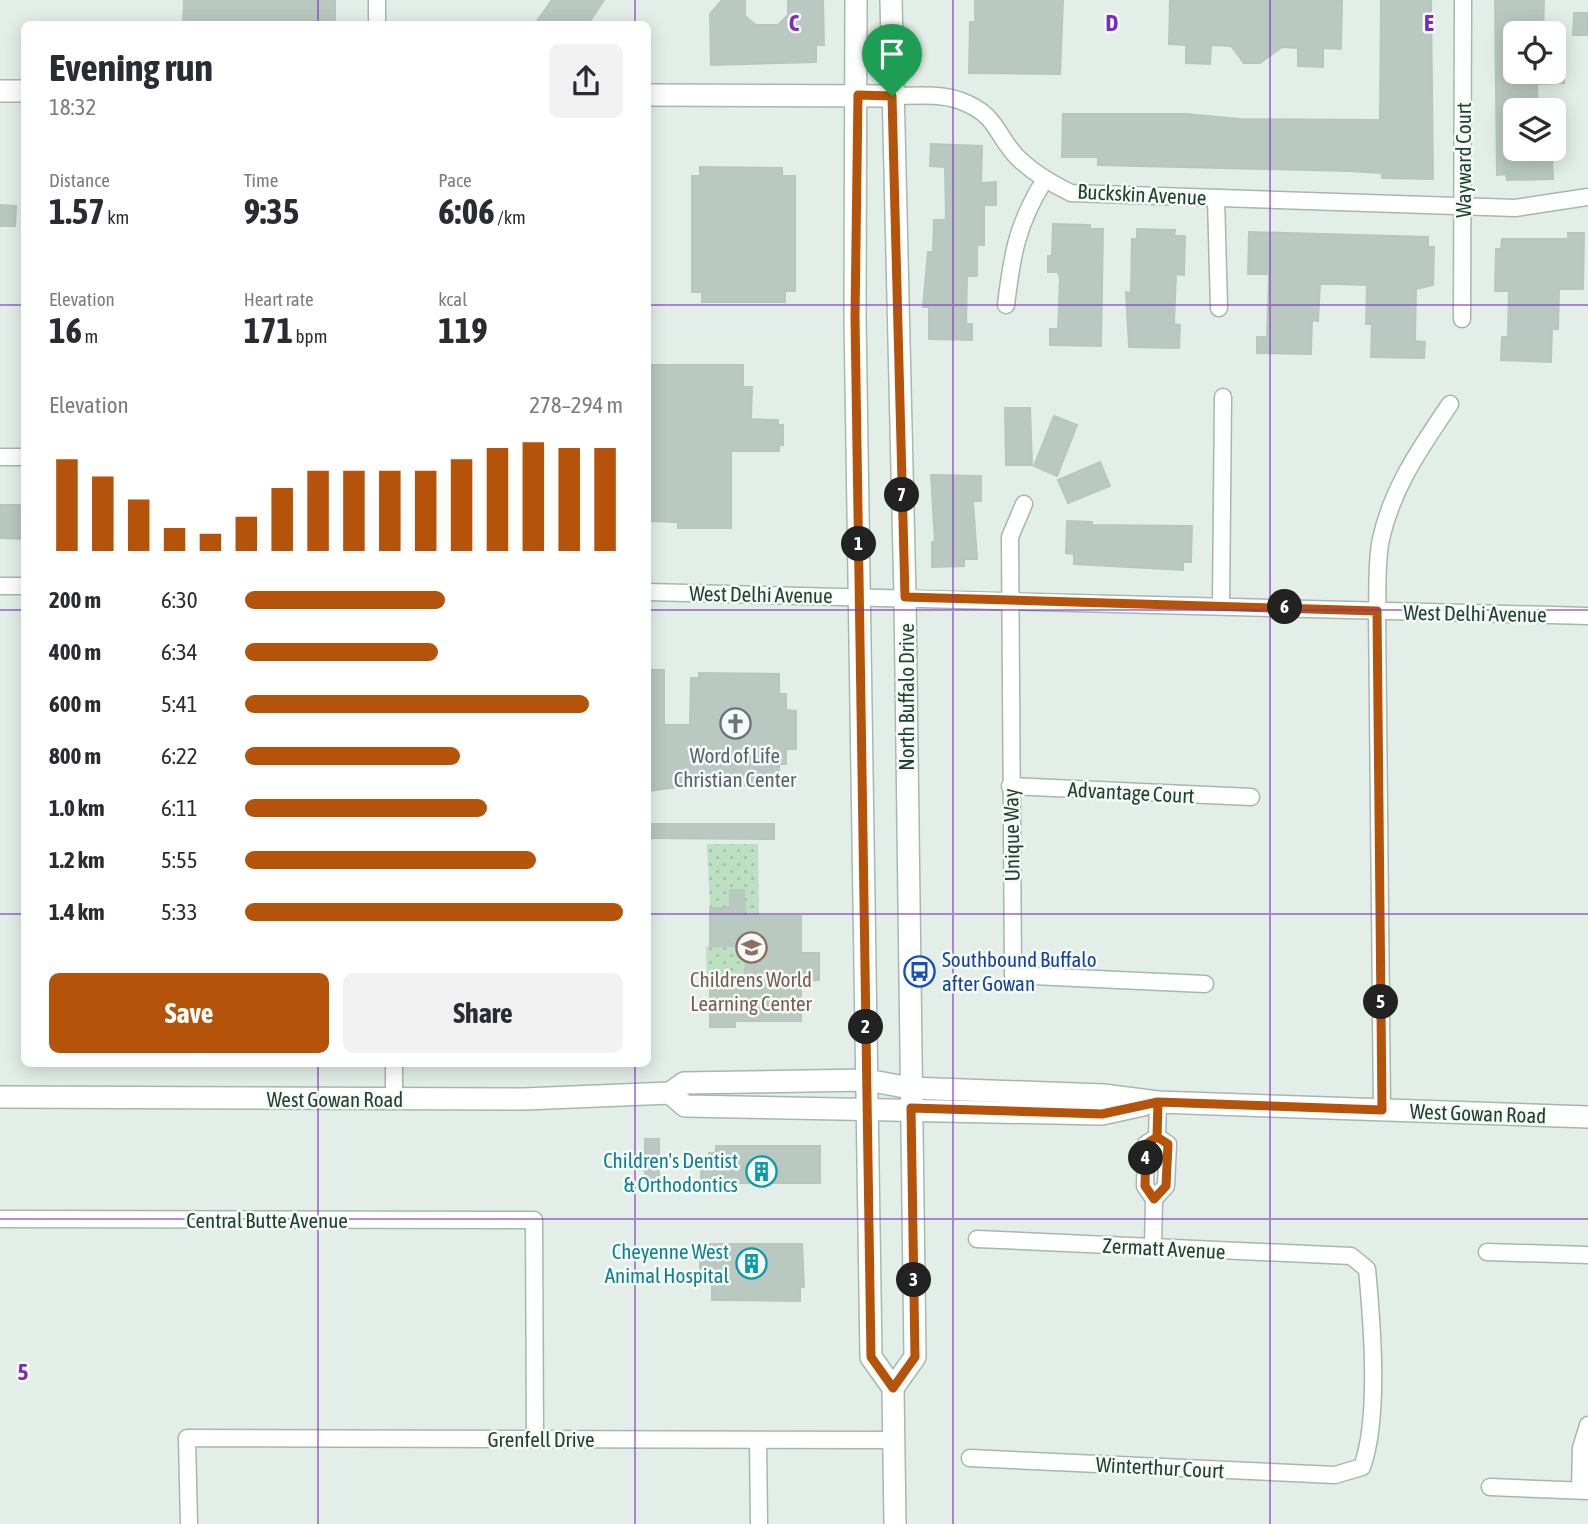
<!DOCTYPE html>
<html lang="en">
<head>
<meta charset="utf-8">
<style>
  :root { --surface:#fff; --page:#f2f2f3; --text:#2b2b33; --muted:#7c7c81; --accent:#b45309 }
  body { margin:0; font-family:"Asap Condensed",sans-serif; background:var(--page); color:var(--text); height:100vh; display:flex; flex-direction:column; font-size:26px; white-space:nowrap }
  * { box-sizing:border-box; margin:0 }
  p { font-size:23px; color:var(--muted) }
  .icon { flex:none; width:38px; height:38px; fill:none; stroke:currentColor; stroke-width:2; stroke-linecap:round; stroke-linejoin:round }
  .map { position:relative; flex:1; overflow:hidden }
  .details { position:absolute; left:21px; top:21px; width:630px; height:1046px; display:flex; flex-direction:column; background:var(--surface); border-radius:10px; box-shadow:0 4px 18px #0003 }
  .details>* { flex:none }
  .controls { position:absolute; left:1503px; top:21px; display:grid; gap:14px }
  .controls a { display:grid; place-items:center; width:63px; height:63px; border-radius:10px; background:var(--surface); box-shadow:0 4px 18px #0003; font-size:35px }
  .pin { position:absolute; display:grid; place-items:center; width:60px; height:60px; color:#fff; margin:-72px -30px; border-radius:50% 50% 50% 0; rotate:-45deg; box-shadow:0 0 7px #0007 }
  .pin .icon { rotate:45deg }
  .km { position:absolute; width:35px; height:35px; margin:-18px; border-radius:50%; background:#222; color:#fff; font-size:19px; line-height:35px; text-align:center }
  .round { display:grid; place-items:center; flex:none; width:74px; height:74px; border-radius:10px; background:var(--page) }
  .overview { display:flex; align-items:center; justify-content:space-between; height:119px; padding:0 28px }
  h1 { font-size:38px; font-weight:700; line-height:52px }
  .figures { display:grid; grid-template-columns:repeat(3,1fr); gap:10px; height:119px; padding:7px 28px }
  .figures div { display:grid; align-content:center }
  .figures b { font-size:35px; font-weight:700 }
  .figures small { font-size:19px; font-weight:400 }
  .figures p { font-size:19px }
  .chart { height:196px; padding:14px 28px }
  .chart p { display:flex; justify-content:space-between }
  .chart svg { width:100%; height:126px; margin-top:7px; stroke:var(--accent); stroke-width:6 }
  .primary-button { display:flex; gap:14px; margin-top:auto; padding:14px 28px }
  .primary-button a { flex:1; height:80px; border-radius:10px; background:var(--accent); color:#fff; font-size:28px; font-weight:700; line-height:80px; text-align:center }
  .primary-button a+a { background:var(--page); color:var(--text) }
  ul { padding:0 28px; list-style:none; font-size:23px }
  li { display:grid; grid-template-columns:112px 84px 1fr; align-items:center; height:52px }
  li i { height:18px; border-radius:9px; background:var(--accent) }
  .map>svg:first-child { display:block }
  .green { fill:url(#green-dots) }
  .building { fill:#b9c9c1; stroke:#b6c8be; stroke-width:2 }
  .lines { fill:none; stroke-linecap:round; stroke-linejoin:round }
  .minor-casing { stroke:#a6b7af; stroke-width:19 }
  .tertiary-casing { stroke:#a6b7af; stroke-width:24 }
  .secondary-casing { stroke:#a2bbaf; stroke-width:24 }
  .minor { stroke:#fff; stroke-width:16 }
  .tertiary { stroke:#fff; stroke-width:21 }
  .secondary { stroke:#fff; stroke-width:21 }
  .route-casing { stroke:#fff; stroke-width:14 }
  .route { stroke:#b45309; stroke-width:9 }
  .grid { fill:none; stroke:#7b2cbf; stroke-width:2; stroke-opacity:0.55 }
  .labels { text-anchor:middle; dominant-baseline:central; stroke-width:5; stroke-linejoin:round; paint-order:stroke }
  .street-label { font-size:21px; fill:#224135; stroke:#f5faf7 }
  .worship-label { font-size:21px; fill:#5b616d; stroke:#f5faf7 }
  .transit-label { font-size:21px; fill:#164399; stroke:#f5faf7; text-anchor:start }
  .education-label { font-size:21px; fill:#785e54; stroke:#f5faf7 }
  .culture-label { font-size:21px; fill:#0d838f; stroke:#f5faf7; text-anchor:end }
  .grid-label { font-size:23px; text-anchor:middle; font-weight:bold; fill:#7b2cbf; stroke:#f5faf7; stroke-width:5; stroke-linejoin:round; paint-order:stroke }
</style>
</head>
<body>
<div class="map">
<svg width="1588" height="1524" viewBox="0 0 1588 1524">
  <defs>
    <pattern id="green-dots" width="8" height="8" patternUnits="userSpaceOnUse" patternTransform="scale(1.75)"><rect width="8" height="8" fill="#bce0c1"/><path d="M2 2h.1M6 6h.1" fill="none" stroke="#a1c1a6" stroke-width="1.8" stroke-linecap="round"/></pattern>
  </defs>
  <rect width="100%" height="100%" fill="#e4eee9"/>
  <!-- green -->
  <g class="green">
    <path d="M 707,844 L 758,844 L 759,916 L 734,916 L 710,908 Z"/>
    <path d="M 769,945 L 769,989 L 707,990 L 706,946 Z"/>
  </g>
  <!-- building -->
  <g class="building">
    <path d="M 184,0 L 335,0 L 335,24 L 183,24 Z"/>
    <path d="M 552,0 L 604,0 L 588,24 L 535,24 Z"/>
    <path d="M 722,0 L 745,0 L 745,16 L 756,25 L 778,25 L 788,15 L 788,0 L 823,0 L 824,45 L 816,45 L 816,62 L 711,65 L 710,14 Z"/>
    <path d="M 975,0 L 1063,0 L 1060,74 L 969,73 L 970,22 L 975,22 Z"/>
    <path d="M 1170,0 L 1342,0 L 1341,49 L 1323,48 L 1323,67 L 1298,66 L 1298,48 L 1282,47 L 1260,63 L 1244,63 L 1231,46 L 1211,45 L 1210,64 L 1186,63 L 1186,45 L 1169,44 Z"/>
    <path d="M 1381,0 L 1431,0 L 1433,179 L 1382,178 L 1382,173 L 1349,171 L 1098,165 L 1098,157 L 1062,157 L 1063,114 L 1186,114 L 1240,119 L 1380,120 Z"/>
    <path d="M 1495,0 L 1544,0 L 1543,33 L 1516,33 L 1516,72 L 1564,72 L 1564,83 L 1537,84 L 1538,110 L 1516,110 L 1516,158 L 1552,158 L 1553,179 L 1507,180 L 1506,174 L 1497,175 Z"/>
    <path d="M 1574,13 L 1588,13 L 1588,35 L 1573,35 Z"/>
    <path d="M 931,144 L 982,146 L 981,183 L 996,182 L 996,205 L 984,205 L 984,245 L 977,245 L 977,276 L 967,276 L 966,324 L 972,324 L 972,340 L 929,339 L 929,307 L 923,307 L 928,252 L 933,252 L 934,220 L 946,220 L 945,167 L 930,166 Z"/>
    <path d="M 700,167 L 782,168 L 782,176 L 795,176 L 795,291 L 785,291 L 785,302 L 702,302 L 702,292 L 692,292 L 692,176 L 700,176 Z"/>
    <path d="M 0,205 L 16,206 L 15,226 L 0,226 Z"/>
    <path d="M 1053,224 L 1090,225 L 1090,229 L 1103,229 L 1101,346 L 1050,345 L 1050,329 L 1058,329 L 1060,279 L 1058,272 L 1048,272 L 1048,256 L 1052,256 Z"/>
    <path d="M 1137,229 L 1175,230 L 1174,236 L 1185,236 L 1184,275 L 1176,274 L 1174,324 L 1180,325 L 1179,348 L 1129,347 L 1126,292 L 1131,293 L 1132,239 L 1137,239 Z"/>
    <path d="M 1249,232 L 1428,237 L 1428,247 L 1434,247 L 1433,285 L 1416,289 L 1415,341 L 1425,342 L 1424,358 L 1371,357 L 1372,324 L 1366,324 L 1367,285 L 1335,284 L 1320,284 L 1318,321 L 1312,320 L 1311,354 L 1257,353 L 1257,337 L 1267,337 L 1269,274 L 1248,274 Z"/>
    <path d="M 1568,233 L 1584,233 L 1583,289 L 1559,289 L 1558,329 L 1552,329 L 1551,362 L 1501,360 L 1502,337 L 1508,337 L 1509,291 L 1495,291 L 1496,249 L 1501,249 L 1502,239 L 1568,239 Z"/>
    <path d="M 648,365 L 743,365 L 743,387 L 752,387 L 751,419 L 778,420 L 778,425 L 783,425 L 783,445 L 779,445 L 779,451 L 731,451 L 731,528 L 678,528 L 678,522 L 648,521 Z"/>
    <path d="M 1005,408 L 1030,408 L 1032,465 L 1006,465 Z"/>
    <path d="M 1054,416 L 1077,425 L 1057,476 L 1034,466 Z"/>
    <path d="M 1100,462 L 1110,486 L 1068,503 L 1058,480 Z"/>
    <path d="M 931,475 L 981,476 L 981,501 L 973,501 L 977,559 L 964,559 L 964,566 L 932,567 L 932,542 L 935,542 Z"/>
    <path d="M 0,505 L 24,505 L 24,539 L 0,538 Z"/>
    <path d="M 1067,521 L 1092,522 L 1092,525 L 1192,526 L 1191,562 L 1183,562 L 1183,570 L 1074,564 L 1074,554 L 1066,553 Z"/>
    <path d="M 648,670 L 664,670 L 664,725 L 690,725 L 691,678 L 699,678 L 699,673 L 779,674 L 779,694 L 786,694 L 786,710 L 796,711 L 796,749 L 786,749 L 786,764 L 779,764 L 779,786 L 685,786 L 648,791 Z"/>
    <path d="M 648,824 L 774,824 L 774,839 L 648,838 Z"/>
    <path d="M 730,890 L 744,890 L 745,916 L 801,916 L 801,953 L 819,953 L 819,980 L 801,981 L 801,1021 L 735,1021 L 735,1027 L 710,1027 L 710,990 L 745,990 L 746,946 L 710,946 L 710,908 L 730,908 Z"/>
    <rect x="645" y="1139" width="14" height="39"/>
    <path d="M 716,1146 L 820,1146 L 820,1183 L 701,1183 L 701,1161 L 709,1161 L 709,1153 L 716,1153 Z"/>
    <path d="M 700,1244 L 802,1244 L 804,1287 L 800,1287 L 800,1301 L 712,1300 L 712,1274 L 700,1273 Z"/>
  </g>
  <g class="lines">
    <defs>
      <g id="minor">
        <path d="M 377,0 L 377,24"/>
        <path d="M 892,96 C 914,96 940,93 961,101 C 998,115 995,134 1017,157 C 1033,173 1050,183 1071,193 L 1515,208 L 1588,197"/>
        <path d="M 1216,198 L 1219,308"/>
        <path d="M 1006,305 C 1012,255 1017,224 1044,181"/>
        <path d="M 1462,319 L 1463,0"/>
        <path d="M 0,457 L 24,457"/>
        <path d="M 1024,504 L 1010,537 L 1013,975 L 1205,984"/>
        <path d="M 0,586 L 24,586"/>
        <path d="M 648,592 L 1588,616"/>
        <path d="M 1221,605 L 1223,397"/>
        <path d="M 1010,786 L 1251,797"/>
        <path d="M 394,1064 L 394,1099"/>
        <path d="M 1382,1110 L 1377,611 C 1378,588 1376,562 1381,539 C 1392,488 1421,447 1450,404"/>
        <path d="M 1157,1137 L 1158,1102"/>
        <path d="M 1154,1199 L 1166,1186 L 1168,1144 L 1157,1137"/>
        <path d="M 0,1219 L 534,1220 L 535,1439"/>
        <path d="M 1153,1247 L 1154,1199 L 1145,1186 L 1146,1144 L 1157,1137"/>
        <path d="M 1487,1252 L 1588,1255"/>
        <path d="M 758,1440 L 759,1524"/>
        <path d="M 970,1458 L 1335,1475 L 1362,1467 C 1380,1418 1372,1322 1367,1269 L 1351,1256 L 977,1239"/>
        <path d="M 1490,1487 L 1588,1491"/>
        <path d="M 1580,1490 L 1581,1448 L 1588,1425"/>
        <path d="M 189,1524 L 187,1438 L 894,1440"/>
      </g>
      <g id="tertiary">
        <path d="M 0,91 L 24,91"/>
        <path d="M 648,95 L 892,96"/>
        <path d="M 670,1093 L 685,1106 L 1102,1114 L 1143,1105"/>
        <path d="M 0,1097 L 524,1099 L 670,1093 L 684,1083 L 867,1080 L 910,1088 L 1103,1095 L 1158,1102 L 1588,1117"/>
      </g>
      <g id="secondary">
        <path d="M 856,0 L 855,317 L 871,1357 L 893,1388 L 895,1524"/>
        <path d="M 891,0 L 905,597 L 915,1357 L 893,1388"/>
      </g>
    </defs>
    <!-- minor casing -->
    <use href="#minor" class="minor-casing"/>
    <!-- tertiary casing -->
    <use href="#tertiary" class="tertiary-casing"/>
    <!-- secondary casing -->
    <use href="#secondary" class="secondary-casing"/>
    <!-- minor -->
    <use href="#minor" class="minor"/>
    <!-- tertiary -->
    <use href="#tertiary" class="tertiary"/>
    <!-- secondary -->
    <use href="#secondary" class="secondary"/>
  </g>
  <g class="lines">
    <defs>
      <path id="route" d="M 892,96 L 858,95 L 855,317 L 871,1357 L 893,1388 L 915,1357 L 911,1108 L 1102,1114 L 1158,1102 L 1157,1137 L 1146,1144 L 1145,1186 L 1154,1199 L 1166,1186 L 1168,1144 L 1157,1137 L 1158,1102 L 1382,1110 L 1377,611 L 905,597 L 892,96"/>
    </defs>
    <!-- route casing -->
    <use href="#route" class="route-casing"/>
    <!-- route -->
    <use href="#route" class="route"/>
  </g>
  <!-- grid -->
  <path class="grid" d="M 318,0 L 318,24M 635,0 L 635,24M 953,0 L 953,1524M 1270,0 L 1270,1524M 0,305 L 24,305M 648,305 L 1588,305M 0,610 L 24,610M 648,610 L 1588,610M 0,914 L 24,914M 648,914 L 1588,914M 318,1064 L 318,1524M 635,1064 L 635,1524M 0,1219 L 1588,1219"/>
  <!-- icons -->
  <defs>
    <symbol id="church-ring" viewBox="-11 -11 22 22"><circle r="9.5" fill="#f5faf7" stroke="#6b7280" stroke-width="1.5"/><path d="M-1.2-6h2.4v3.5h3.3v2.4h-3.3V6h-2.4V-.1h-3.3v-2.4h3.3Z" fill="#6b7280"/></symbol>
    <symbol id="school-ring" viewBox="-11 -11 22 22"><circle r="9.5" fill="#f5faf7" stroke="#8d6e63" stroke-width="1.5"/><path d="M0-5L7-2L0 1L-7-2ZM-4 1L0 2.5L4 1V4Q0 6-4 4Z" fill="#8d6e63"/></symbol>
    <symbol id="bus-ring" viewBox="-11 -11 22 22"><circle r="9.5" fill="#f5faf7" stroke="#1a4fb4" stroke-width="1.5"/><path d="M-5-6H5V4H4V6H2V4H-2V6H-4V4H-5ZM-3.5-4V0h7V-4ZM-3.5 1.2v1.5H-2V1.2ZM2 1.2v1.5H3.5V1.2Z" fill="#1a4fb4"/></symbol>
    <symbol id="building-ring" viewBox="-11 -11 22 22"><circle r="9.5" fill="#f5faf7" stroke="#0f9aa8" stroke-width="1.5"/><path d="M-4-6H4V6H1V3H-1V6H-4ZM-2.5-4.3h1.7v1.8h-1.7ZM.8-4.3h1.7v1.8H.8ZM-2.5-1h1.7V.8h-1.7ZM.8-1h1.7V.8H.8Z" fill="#0f9aa8"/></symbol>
  </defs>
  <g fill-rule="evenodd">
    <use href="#church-ring" x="718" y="706" width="35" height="35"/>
    <use href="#school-ring" x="734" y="930" width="35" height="35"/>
    <use href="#bus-ring" x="902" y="954" width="35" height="35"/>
    <use href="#building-ring" x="744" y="1154" width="35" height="35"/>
    <use href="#building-ring" x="734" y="1246" width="35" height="35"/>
  </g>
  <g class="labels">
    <!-- street labels -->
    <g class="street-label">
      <text transform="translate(1463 160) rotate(-90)">Wayward Court</text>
      <text transform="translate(1142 194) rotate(3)">Buckskin Avenue</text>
      <text transform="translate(761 594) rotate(1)">West Delhi Avenue</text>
      <text transform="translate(1475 613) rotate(1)">West Delhi Avenue</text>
      <text transform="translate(906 697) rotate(-90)">North Buffalo Drive</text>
      <text transform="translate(1131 792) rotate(3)">Advantage Court</text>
      <text transform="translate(1011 835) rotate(-91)">Unique Way</text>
      <text x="335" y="1099">West Gowan Road</text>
      <text transform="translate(1478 1113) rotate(2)">West Gowan Road</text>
      <text x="267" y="1220">Central Butte Avenue</text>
      <text transform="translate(1164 1248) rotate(3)">Zermatt Avenue</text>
      <text x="541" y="1439">Grenfell Drive</text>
      <text transform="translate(1160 1467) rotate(3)">Winterthur Court</text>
    </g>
    <!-- worship labels -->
    <g class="worship-label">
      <text x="735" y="755">Word of Life<tspan x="735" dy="24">Christian Center</tspan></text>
    </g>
    <!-- transit labels -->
    <g class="transit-label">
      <text x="942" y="959">Southbound Buffalo<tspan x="942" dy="24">after Gowan</tspan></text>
    </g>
    <!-- education labels -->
    <g class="education-label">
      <text x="751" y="979">Childrens World<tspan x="751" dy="24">Learning Center</tspan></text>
    </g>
    <!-- culture labels -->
    <g class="culture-label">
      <text x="738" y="1160">Children's Dentist<tspan x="738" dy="24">&amp; Orthodontics</tspan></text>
      <text x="729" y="1251">Cheyenne West<tspan x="729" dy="24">Animal Hospital</tspan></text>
    </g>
  </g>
  <g class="grid-label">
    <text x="794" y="31">C</text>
    <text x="1112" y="31">D</text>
    <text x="1429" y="31">E</text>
    <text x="23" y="1380">5</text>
  </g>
</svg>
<div class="controls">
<a><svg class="icon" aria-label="locate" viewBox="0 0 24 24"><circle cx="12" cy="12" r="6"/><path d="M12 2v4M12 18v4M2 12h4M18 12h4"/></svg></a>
<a><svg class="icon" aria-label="layers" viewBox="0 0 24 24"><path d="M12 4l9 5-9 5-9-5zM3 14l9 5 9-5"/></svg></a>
</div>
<div class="pin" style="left:892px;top:96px;background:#1e9e55"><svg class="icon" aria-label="arrive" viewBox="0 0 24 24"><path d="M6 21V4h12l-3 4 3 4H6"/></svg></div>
<b class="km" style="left:859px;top:544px">1</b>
<b class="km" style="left:866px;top:1027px">2</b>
<b class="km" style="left:914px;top:1280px">3</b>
<b class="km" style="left:1146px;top:1158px">4</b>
<b class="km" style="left:1381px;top:1002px">5</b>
<b class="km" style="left:1285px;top:607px">6</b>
<b class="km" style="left:902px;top:495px">7</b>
<section class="details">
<div class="overview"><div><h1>Evening run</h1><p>18:32</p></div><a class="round"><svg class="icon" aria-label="share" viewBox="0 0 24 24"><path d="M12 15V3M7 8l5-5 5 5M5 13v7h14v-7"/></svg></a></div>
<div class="figures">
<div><p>Distance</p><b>1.57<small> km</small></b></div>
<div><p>Time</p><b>9:35</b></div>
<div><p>Pace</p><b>6:06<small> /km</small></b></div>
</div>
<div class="figures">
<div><p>Elevation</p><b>16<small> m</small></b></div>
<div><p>Heart rate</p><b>171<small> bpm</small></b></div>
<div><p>kcal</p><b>119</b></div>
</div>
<div class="chart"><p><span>Elevation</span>278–294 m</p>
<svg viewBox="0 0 160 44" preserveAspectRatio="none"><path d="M5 44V12M15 44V18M25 44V26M35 44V36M45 44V38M55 44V32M65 44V22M75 44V16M85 44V16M95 44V16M105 44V16M115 44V12M125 44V8M135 44V6M145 44V8M155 44V8"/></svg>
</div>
<ul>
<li><b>200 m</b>6:30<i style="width:53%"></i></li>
<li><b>400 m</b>6:34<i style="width:51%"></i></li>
<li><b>600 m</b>5:41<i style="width:91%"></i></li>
<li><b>800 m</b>6:22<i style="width:57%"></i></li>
<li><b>1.0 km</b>6:11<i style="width:64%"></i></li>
<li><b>1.2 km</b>5:55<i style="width:77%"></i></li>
<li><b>1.4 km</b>5:33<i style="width:100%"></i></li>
</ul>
<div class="primary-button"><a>Save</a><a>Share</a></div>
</section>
</div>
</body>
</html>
